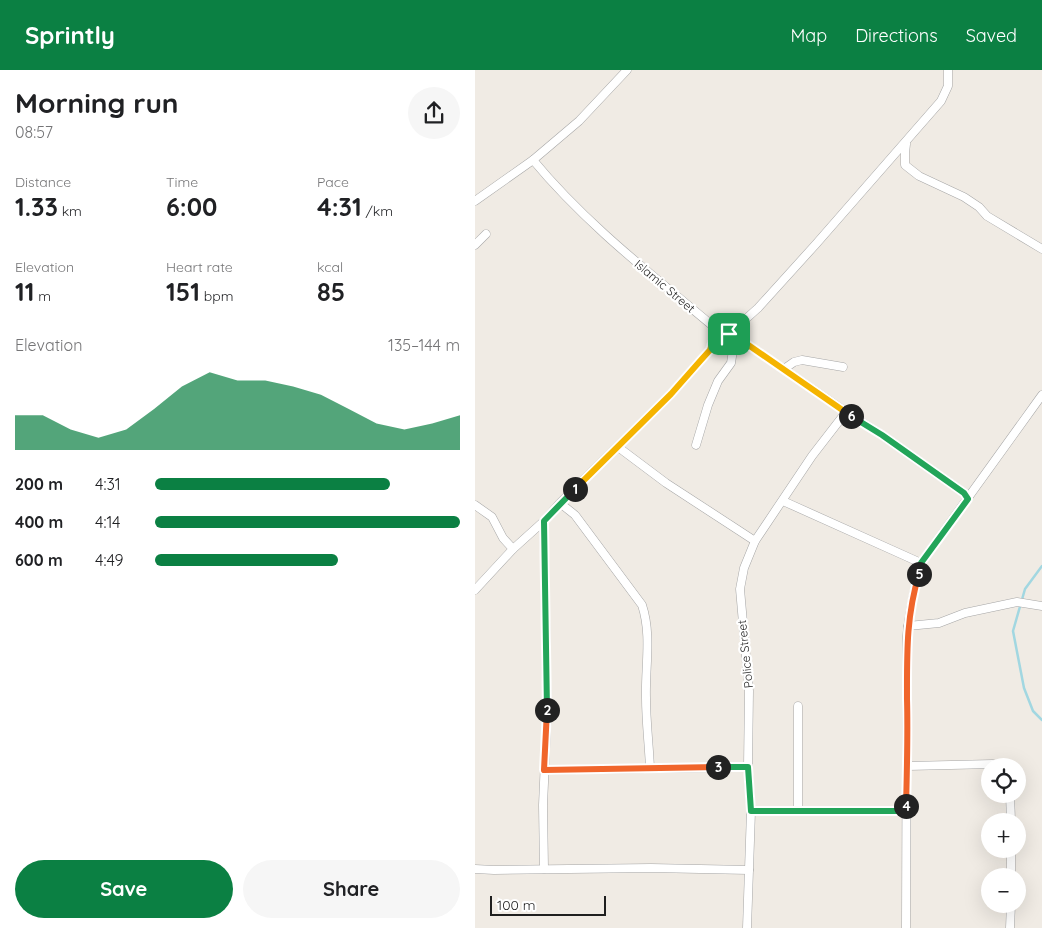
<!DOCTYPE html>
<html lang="en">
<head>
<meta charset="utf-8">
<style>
  :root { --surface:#fff; --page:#f6f6f6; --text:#202124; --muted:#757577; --accent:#0b8043 }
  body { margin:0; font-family:Quicksand,sans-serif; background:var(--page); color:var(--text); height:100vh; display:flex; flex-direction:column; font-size:19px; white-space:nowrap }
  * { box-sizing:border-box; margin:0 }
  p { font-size:16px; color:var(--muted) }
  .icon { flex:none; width:28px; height:28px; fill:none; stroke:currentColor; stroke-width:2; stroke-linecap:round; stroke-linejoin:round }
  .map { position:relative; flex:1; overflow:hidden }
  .side { display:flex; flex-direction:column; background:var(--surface); width:475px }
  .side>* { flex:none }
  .buttons { position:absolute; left:506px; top:688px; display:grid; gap:10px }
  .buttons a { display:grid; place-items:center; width:45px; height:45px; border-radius:50%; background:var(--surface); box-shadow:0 5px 20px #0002; font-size:25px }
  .scale { position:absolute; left:15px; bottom:12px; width:116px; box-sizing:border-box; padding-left:5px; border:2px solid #1f1f1f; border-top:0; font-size:14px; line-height:18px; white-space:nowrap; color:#1f1f1f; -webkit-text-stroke:4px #fff; paint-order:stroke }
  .pin { position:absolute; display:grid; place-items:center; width:42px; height:42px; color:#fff; margin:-21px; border-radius:10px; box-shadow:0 2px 8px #0006 }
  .km { position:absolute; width:25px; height:25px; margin:-12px; border-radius:50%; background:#222; color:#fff; font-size:14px; line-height:25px; text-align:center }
  .round { display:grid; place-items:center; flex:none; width:52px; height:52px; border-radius:26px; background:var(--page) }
  .headline { display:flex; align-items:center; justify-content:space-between; height:85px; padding:0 15px }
  h1 { font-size:28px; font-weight:800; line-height:38px }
  .stats { display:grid; grid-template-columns:repeat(3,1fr); gap:8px; height:85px; padding:5px 15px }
  .stats div { display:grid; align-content:center }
  .stats b { font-size:25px; font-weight:800 }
  .stats small { font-size:14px; font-weight:400 }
  .stats p { font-size:14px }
  .chart { height:140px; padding:10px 15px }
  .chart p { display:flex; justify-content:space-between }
  .chart svg { width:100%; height:90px; margin-top:5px; fill:var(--accent); opacity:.7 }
  .button { display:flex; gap:10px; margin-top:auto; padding:10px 15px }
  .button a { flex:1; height:58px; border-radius:30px; background:var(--accent); color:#fff; font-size:20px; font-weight:800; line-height:58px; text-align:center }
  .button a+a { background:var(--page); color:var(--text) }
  ul { padding:0 15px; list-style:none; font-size:16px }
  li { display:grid; grid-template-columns:80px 60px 1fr; align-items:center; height:38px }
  li i { height:12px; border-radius:6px; background:var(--accent) }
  header { display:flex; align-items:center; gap:30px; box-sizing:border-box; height:70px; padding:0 25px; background:var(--accent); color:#fff }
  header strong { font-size:24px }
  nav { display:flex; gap:28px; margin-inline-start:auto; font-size:18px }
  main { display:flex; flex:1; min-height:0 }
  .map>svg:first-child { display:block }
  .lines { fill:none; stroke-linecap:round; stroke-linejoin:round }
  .stream { stroke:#a2d7e1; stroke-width:2.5 }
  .minor-casing { stroke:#a6a6a6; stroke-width:9 }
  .minor { stroke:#fff; stroke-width:8 }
  .split-1-casing { stroke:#fff; stroke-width:10 }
  .split-2-casing { stroke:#fff; stroke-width:10 }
  .split-3-casing { stroke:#fff; stroke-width:10 }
  .split-4-casing { stroke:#fff; stroke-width:10 }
  .split-5-casing { stroke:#fff; stroke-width:10 }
  .split-6-casing { stroke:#fff; stroke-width:10 }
  .split-7-casing { stroke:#fff; stroke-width:10 }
  .split-1 { stroke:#f5b400; stroke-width:6 }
  .split-2 { stroke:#22a559; stroke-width:6 }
  .split-3 { stroke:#f0652b; stroke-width:6 }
  .split-4 { stroke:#22a559; stroke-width:6 }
  .split-5 { stroke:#f0652b; stroke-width:6 }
  .split-6 { stroke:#22a559; stroke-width:6 }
  .split-7 { stroke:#f5b400; stroke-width:6 }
  .labels { text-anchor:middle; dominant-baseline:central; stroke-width:4.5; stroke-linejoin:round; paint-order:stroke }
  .street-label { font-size:12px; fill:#1f1f1f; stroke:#fff }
</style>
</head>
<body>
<header>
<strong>Sprintly</strong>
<nav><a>Map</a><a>Directions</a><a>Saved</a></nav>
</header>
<main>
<section class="side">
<div class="headline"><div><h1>Morning run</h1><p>08:57</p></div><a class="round"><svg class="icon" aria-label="share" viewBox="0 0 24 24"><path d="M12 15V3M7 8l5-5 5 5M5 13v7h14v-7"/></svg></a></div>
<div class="stats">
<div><p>Distance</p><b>1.33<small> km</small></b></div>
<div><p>Time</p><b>6:00</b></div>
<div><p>Pace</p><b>4:31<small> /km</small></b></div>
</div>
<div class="stats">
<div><p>Elevation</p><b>11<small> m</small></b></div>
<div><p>Heart rate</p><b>151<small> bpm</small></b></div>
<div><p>kcal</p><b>85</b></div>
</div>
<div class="chart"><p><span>Elevation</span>135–144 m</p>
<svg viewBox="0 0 160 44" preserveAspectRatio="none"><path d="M0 44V27L10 27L20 34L30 38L40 34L50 24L60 13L70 6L80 10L90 10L100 13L110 17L120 24L130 31L140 34L150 31L160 27V44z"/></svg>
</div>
<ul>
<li><b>200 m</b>4:31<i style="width:77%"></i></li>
<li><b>400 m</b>4:14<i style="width:100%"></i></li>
<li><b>600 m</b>4:49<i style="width:60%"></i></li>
</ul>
<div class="button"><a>Save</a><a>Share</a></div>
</section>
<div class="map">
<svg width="567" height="858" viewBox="0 0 567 858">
  <rect width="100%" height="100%" fill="#f0ebe4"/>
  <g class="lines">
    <!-- stream -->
    <path class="stream" d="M 567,496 L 550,519 L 538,561 L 549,618 L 558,641 L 567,650"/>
    <defs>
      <g id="minor">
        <path d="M 431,74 L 430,83 L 430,95 L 444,106 L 489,127 L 504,137 L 512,146 L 567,179"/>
        <path d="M 0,131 L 58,90 L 104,51 L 152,0"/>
        <path d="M 0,175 L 11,164"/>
        <path d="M 239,257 L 269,272 L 371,342 L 407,365 L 489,423 L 493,429"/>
        <path d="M 254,264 L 283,238 L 341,174 L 466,31 L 473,16 L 473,0"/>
        <path d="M 309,299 L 319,292 L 327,290 L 368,297"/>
        <path d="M 221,375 L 233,335 L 243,311 L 256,293 L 260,267"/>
        <path d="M 143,377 L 191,413 L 280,471"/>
        <path d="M 308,431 L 446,493"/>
        <path d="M 85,433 L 100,445 L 167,535 C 177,565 170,597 171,628 C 171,651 174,675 175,698"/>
        <path d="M 0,435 L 17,447 L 28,468 L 38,479"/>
        <path d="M 0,520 L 38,479 L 69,451 L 85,433 L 196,324 L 226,290 L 235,280 L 238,270 L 239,257 C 176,204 110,153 58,90"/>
        <path d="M 433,556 L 464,553 L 490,543 L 542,532 L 567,536"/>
        <path d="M 433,696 L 518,694 L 525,696"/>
        <path d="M 69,700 L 273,697"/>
        <path d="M 535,724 L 536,751"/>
        <path d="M 323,739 L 323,636"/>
        <path d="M 276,741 L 430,741"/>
        <path d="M 0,799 L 19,800 L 176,798 L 274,800"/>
        <path d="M 69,799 L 68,735 L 72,645 L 69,451"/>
        <path d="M 536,806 L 536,779"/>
        <path d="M 272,858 L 276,741 L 273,697 L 274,621 L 265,519 L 269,498 L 280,471 L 337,386 L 371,342"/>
        <path d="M 431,858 L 432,566 C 434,541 440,518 446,493 L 567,325"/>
        <path d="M 535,858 L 536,834"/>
      </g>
    </defs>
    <!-- minor casing -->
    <use href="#minor" class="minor-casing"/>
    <!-- minor -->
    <use href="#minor" class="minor"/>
  </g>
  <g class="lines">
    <defs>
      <path id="split-1" d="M 100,419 L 196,324 L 226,290 L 235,280 L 238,270 L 239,257 L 254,264"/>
      <path id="split-2" d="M 72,640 L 69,451 L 100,419"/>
      <path id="split-3" d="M 72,640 L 69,700 L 243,697"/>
      <path id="split-4" d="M 243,697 L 273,697 L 276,741 L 430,741 L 431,736"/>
      <path id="split-5" d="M 431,736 C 432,700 433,665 432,629 C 432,584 431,547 444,504"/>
      <path id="split-6" d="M 376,346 L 407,365 L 489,423 L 493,429 L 446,493 L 444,504"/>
      <path id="split-7" d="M 254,264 L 269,272 L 376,346"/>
    </defs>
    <!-- split-1 casing -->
    <use href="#split-1" class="split-1-casing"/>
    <!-- split-2 casing -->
    <use href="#split-2" class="split-2-casing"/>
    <!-- split-3 casing -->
    <use href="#split-3" class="split-3-casing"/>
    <!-- split-4 casing -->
    <use href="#split-4" class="split-4-casing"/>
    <!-- split-5 casing -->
    <use href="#split-5" class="split-5-casing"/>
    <!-- split-6 casing -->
    <use href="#split-6" class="split-6-casing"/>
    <!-- split-7 casing -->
    <use href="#split-7" class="split-7-casing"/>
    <!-- split-1 -->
    <use href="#split-1" class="split-1"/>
    <!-- split-2 -->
    <use href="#split-2" class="split-2"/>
    <!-- split-3 -->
    <use href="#split-3" class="split-3"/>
    <!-- split-4 -->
    <use href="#split-4" class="split-4"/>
    <!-- split-5 -->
    <use href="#split-5" class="split-5"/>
    <!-- split-6 -->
    <use href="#split-6" class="split-6"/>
    <!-- split-7 -->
    <use href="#split-7" class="split-7"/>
  </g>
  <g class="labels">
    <!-- street labels -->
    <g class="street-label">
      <text transform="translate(190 216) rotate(40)">Islamic Street</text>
      <text transform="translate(270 584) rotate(-96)">Police Street</text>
    </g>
  </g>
</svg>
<div class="buttons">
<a><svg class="icon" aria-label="locate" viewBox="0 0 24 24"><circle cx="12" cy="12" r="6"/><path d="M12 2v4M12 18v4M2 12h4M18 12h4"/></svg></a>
<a>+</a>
<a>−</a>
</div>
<div class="scale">100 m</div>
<div class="pin" style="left:254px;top:264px;background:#1e9e55"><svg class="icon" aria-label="arrive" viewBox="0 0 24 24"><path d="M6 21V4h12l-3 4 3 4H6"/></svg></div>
<b class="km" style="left:100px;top:419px">1</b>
<b class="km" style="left:72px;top:640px">2</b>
<b class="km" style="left:243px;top:697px">3</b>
<b class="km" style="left:431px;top:736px">4</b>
<b class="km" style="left:444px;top:504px">5</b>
<b class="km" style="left:376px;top:346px">6</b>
</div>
</main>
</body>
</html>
